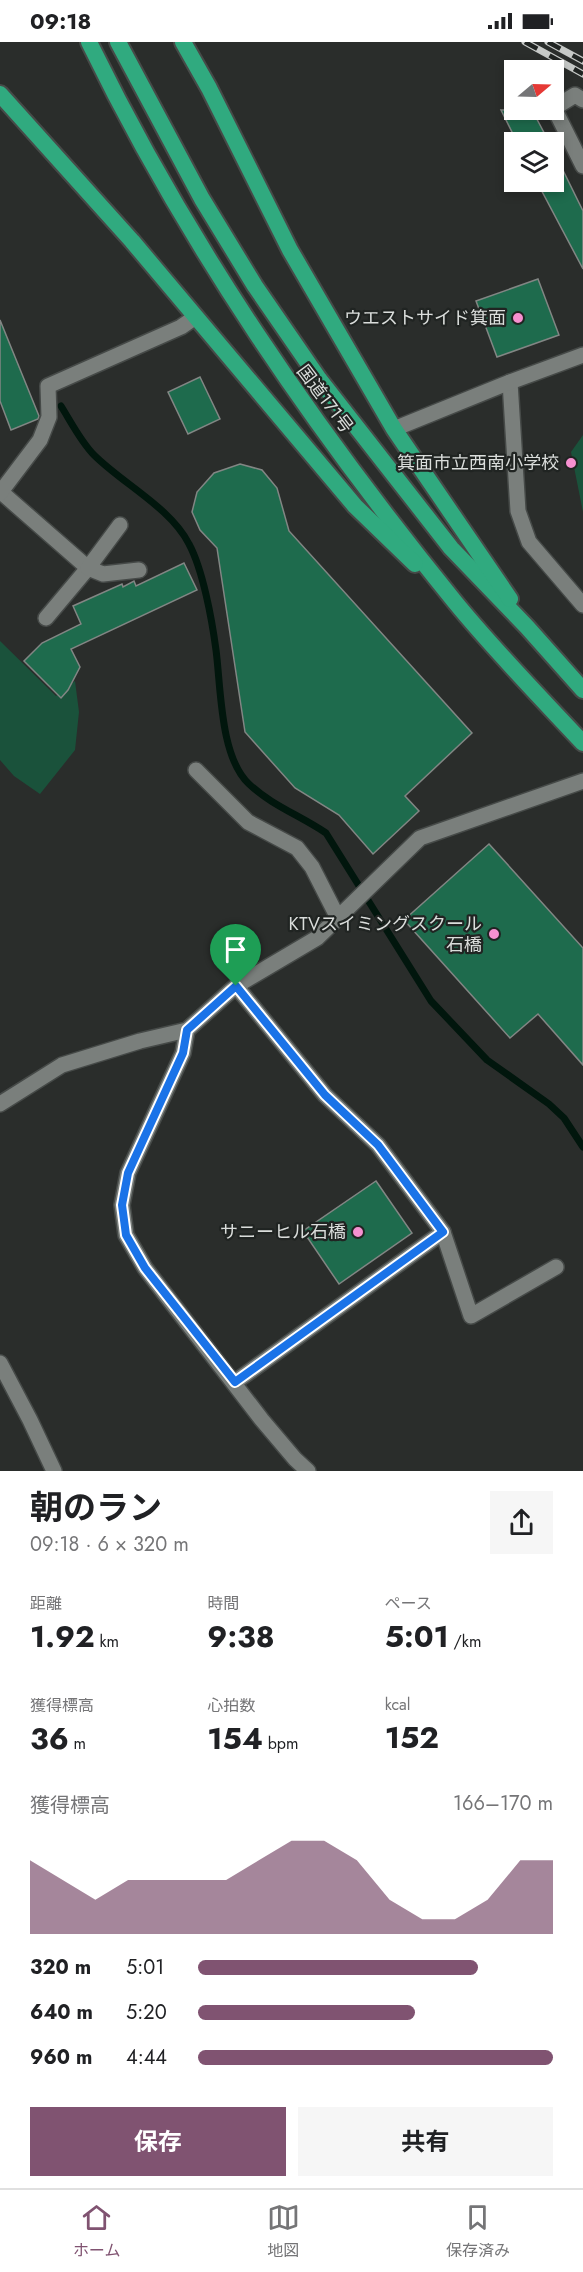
<!DOCTYPE html>
<html lang="ja">
<head>
<meta charset="utf-8">
<style>
  :root { --surface:#fff; --page:#f6f6f6; --text:#202124; --muted:#757577; --line:#e0e0e0; --accent:#805371 }
  body { margin:0; font-family:Jost,"Noto Sans JP",sans-serif; background:var(--page); color:var(--text); height:100vh; display:flex; flex-direction:column; font-size:22px; white-space:nowrap }
  * { box-sizing:border-box; margin:0 }
  p { font-size:20px; color:var(--muted) }
  .icon { flex:none; width:33px; height:33px; fill:none; stroke:currentColor; stroke-width:2; stroke-linecap:round; stroke-linejoin:round }
  .map { position:relative; height:1429px; overflow:hidden }
  .drawer { display:flex; flex-direction:column; background:var(--surface); flex:1 }
  .drawer>* { flex:none }
  .needle { width:39px; rotate:71deg }
  .controls { position:absolute; left:504px; top:18px; display:grid; gap:12px }
  .controls a { display:grid; place-items:center; width:60px; height:60px; border-radius:0px; background:var(--surface); box-shadow:0 3px 9px #0003; font-size:30px }
  .pin { position:absolute; display:grid; place-items:center; width:51px; height:51px; color:#fff; margin:-62px -26px; border-radius:50% 50% 50% 0; rotate:-45deg; box-shadow:0 0 6px #0007 }
  .pin .icon { rotate:45deg }
  .round { display:grid; place-items:center; flex:none; width:63px; height:63px; border-radius:0px; background:var(--page) }
  .headline { display:flex; align-items:center; justify-content:space-between; height:102px; padding:0 30px }
  h1 { font-size:33px; font-weight:700; line-height:45px }
  .metrics { display:grid; grid-template-columns:repeat(3,1fr); gap:9px; height:102px; padding:6px 30px }
  .metrics div { display:grid; align-content:center }
  .metrics b { font-size:30px; font-weight:700 }
  .metrics small { font-size:16px; font-weight:400 }
  .metrics p { font-size:16px }
  .chart { height:168px; padding:12px 30px }
  .chart p { display:flex; justify-content:space-between }
  .chart svg { width:100%; height:108px; margin-top:6px; fill:var(--accent); opacity:.7 }
  .cta { display:flex; gap:12px; margin-top:auto; padding:12px 30px }
  .cta a { flex:1; height:69px; border-radius:0px; background:var(--accent); color:#fff; font-size:24px; font-weight:700; line-height:69px; text-align:center }
  .cta a+a { background:var(--page); color:var(--text) }
  ul { padding:0 30px; list-style:none; font-size:20px }
  li { display:grid; grid-template-columns:96px 72px 1fr; align-items:center; height:45px }
  li i { height:15px; border-radius:8px; background:var(--accent) }
  .status { display:flex; justify-content:space-between; align-items:center; height:42px; padding:0 30px; background:var(--surface); direction:ltr }
  .status svg { height:16px; fill:currentColor }
  .menu { display:flex; justify-content:space-around; align-items:center; height:84px; border-top:2px solid var(--line); background:var(--surface); font-size:16px; color:var(--muted) }
  .menu a { display:grid; justify-items:center; gap:3px }
  .menu .current { color:var(--accent) }
  .map>svg:first-child { display:block }
  .green { fill:#1a523b }
  .lines { fill:none; stroke-linecap:round; stroke-linejoin:round }
  .stream { stroke:#01160d; stroke-width:7 }
  .building { fill:#1e6b4d; stroke:#828684; stroke-width:1.5 }
  .minor-casing { stroke:#464a48; stroke-width:18 }
  .tertiary-casing { stroke:#464a48; stroke-width:18 }
  .trunk-casing { stroke:#464a48; stroke-width:20 }
  .minor { stroke:#7a7f7c; stroke-width:15 }
  .tertiary { stroke:#7a7f7c; stroke-width:15 }
  .trunk { stroke:#30aa7f; stroke-width:16 }
  .rail-casing { stroke:#c6c9c7; stroke-width:7 }
  .rail { stroke:#202422; stroke-width:4.5; stroke-dasharray:14; stroke-linecap:butt }
  .route-casing { stroke:#fff; stroke-width:12 }
  .route { stroke:#1a73e8; stroke-width:8 }
  .poi-dot { fill:#f690d0; stroke:#202422; stroke-width:2 }
  .labels { text-anchor:middle; dominant-baseline:central; stroke-width:4.5; stroke-linejoin:round; paint-order:stroke }
  .poi-label { font-size:18px; fill:#dadddb; stroke:#202422; text-anchor:end }
  .street-label { font-size:18px; fill:#dadddb; stroke:#202422 }
</style>
</head>
<body>
<div class="status"><b>09:18</b><svg viewBox="0 0 49 12"><path d="M0 12V9h3v3zM5 12V6h3v6zM10 12V3h3v9zM15 12V0h3v12zM26 1h20v11H26zM47 4h2v5h-2z"/></svg></div>
<div class="map">
<svg width="583" height="1429" viewBox="0 0 583 1429">
  <rect width="100%" height="100%" fill="#2a2d2b"/>
  <!-- green -->
  <g class="green">
    <path d="M 583,393 L 583,470 L 571,410 Z"/>
    <path d="M 0,599 L 56,654 L 75,639 L 79,670 L 75,708 L 40,752 L 14,734 L 0,718 Z"/>
  </g>
  <g class="lines">
    <!-- stream -->
    <path class="stream" d="M 61,364 C 71,380 81,400 94,413 C 123,442 171,466 189,502 C 203,528 212,578 216,608 C 221,646 220,715 249,742 C 271,763 301,774 326,791 L 431,959 L 487,1018 L 549,1062 L 564,1076 L 583,1105"/>
  </g>
  <!-- building -->
  <g class="building">
    <path d="M 501,68 L 532,68 L 549,100 L 517,100 Z"/>
    <path d="M 554,110 L 583,169 L 583,227 L 537,140 L 554,140 Z"/>
    <path d="M 538,237 L 559,293 L 497,315 L 476,259 Z"/>
    <path d="M 0,278 L 39,374 L 38,377 L 11,388 L 0,359 Z"/>
    <path d="M 200,335 L 220,377 L 188,392 L 168,350 Z"/>
    <path d="M 240,422 L 262,428 L 277,446 L 289,489 L 472,691 L 405,754 L 419,769 L 373,812 L 339,773 L 295,746 L 245,690 L 217,506 L 200,488 L 192,470 L 197,450 L 214,431 Z"/>
    <path d="M 184,521 L 197,548 L 71,607 L 80,625 L 68,648 L 61,656 L 24,619 L 42,601 L 81,582 L 73,564 L 122,542 L 123,545 L 134,539 L 136,544 Z"/>
    <path d="M 489,802 L 583,906 L 583,1023 L 538,972 L 510,996 L 404,878 Z"/>
    <path d="M 376,1139 L 412,1191 L 339,1242 L 303,1189 Z"/>
  </g>
  <g class="lines">
    <defs>
      <g id="minor">
        <path d="M 583,58 L 575,53 L 554,66 L 583,124"/>
        <path d="M 1,450 L 88,526 L 46,576"/>
        <path d="M 0,451 L 40,398 L 49,375 L 48,344 L 181,285 L 194,276"/>
        <path d="M 120,483 L 88,526 L 103,532 L 139,528"/>
        <path d="M 196,728 L 248,780 L 297,806 L 312,825 L 337,874"/>
        <path d="M 236,944 L 325,1053 L 378,1103 L 443,1190 L 471,1274 L 556,1225"/>
        <path d="M 187,988 L 183,1011 L 128,1131 L 122,1163 L 126,1193 L 145,1226 L 262,1378 L 295,1417 L 308,1429"/>
        <path d="M 0,1062 L 62,1023 L 140,999 L 187,988 L 236,944 L 317,896 L 420,796 L 583,739"/>
        <path d="M 0,1321 L 30,1378 L 54,1429"/>
        <path d="M 235,1340 L 443,1190"/>
      </g>
      <g id="tertiary">
        <path d="M 510,340 L 518,469 L 529,500 L 583,563"/>
        <path d="M 394,387 L 510,340 L 583,313"/>
      </g>
      <g id="trunk">
        <path d="M 89,0 C 187,202 314,386 455,560 C 495,609 540,655 583,701"/>
        <path d="M 118,0 L 202,157 L 255,244 L 319,337 L 451,506 L 527,585 L 583,648"/>
        <path d="M 183,0 L 209,46 L 290,208 L 394,387 L 510,557"/>
        <path d="M 0,52 L 132,199 L 355,464 L 415,522"/>
      </g>
    </defs>
    <!-- minor casing -->
    <use href="#minor" class="minor-casing"/>
    <!-- tertiary casing -->
    <use href="#tertiary" class="tertiary-casing"/>
    <!-- trunk casing -->
    <use href="#trunk" class="trunk-casing"/>
    <!-- minor -->
    <use href="#minor" class="minor"/>
    <!-- tertiary -->
    <use href="#tertiary" class="tertiary"/>
    <!-- trunk -->
    <use href="#trunk" class="trunk"/>
    <defs>
      <g id="rail">
        <path d="M 525,0 L 583,32"/>
        <path d="M 548,0 L 583,19"/>
      </g>
    </defs>
    <!-- rail casing -->
    <use href="#rail" class="rail-casing"/>
    <!-- rail -->
    <use href="#rail" class="rail"/>
  </g>
  <g class="lines">
    <defs>
      <path id="route" d="M 236,944 L 325,1053 L 378,1103 L 443,1190 L 235,1340 L 145,1226 L 126,1193 L 122,1163 L 128,1131 L 183,1011 L 187,988 Z"/>
    </defs>
    <!-- route casing -->
    <use href="#route" class="route-casing"/>
    <!-- route -->
    <use href="#route" class="route"/>
  </g>
  <!-- markers -->
  <g class="poi-dot">
    <circle cx="518" cy="276" r="6"/>
    <circle cx="571" cy="421" r="6"/>
    <circle cx="494" cy="892" r="6"/>
    <circle cx="358" cy="1190" r="6"/>
  </g>
  <g class="labels">
    <!-- poi labels -->
    <g class="poi-label">
      <text x="506" y="276">ウエストサイド箕面</text>
      <text x="559" y="421">箕面市立西南小学校</text>
      <text x="482" y="882">KTVスイミングスクール<tspan x="482" dy="21">石橋</tspan></text>
      <text x="346" y="1190">サニーヒル石橋</text>
    </g>
    <!-- street labels -->
    <g class="street-label">
      <text transform="translate(325 357) rotate(53)">国道171号</text>
    </g>
  </g>
</svg>
<div class="controls">
<a><svg class="needle" viewBox="-14 -14 28 28"><path d="M0-13l5 13h-10z" fill="#e53935"/><path d="M0 13l5-13h-10z" fill="#757577"/></svg></a>
<a><svg class="icon" aria-label="layers" viewBox="0 0 24 24"><path d="M12 4l9 5-9 5-9-5zM3 14l9 5 9-5"/></svg></a>
</div>
<div class="pin" style="left:236px;top:944px;background:#1e9e55"><svg class="icon" aria-label="arrive" viewBox="0 0 24 24"><path d="M6 21V4h12l-3 4 3 4H6"/></svg></div>
</div>
<section class="drawer">
<div class="headline"><div><h1>朝のラン</h1><p>09:18 · 6 × 320 m</p></div><a class="round"><svg class="icon" aria-label="share" viewBox="0 0 24 24"><path d="M12 15V3M7 8l5-5 5 5M5 13v7h14v-7"/></svg></a></div>
<div class="metrics">
<div><p>距離</p><b>1.92<small> km</small></b></div>
<div><p>時間</p><b>9:38</b></div>
<div><p>ペース</p><b>5:01<small> /km</small></b></div>
</div>
<div class="metrics">
<div><p>獲得標高</p><b>36<small> m</small></b></div>
<div><p>心拍数</p><b>154<small> bpm</small></b></div>
<div><p>kcal</p><b>152</b></div>
</div>
<div class="chart"><p><span>獲得標高</span>166–170 m</p>
<svg viewBox="0 0 160 44" preserveAspectRatio="none"><path d="M0 44V14L10 22L20 30L30 22L40 22L50 22L60 22L70 14L80 6L90 6L100 14L110 30L120 38L130 38L140 30L150 14L160 14V44z"/></svg>
</div>
<ul>
<li><b>320 m</b>5:01<i style="width:79%"></i></li>
<li><b>640 m</b>5:20<i style="width:61%"></i></li>
<li><b>960 m</b>4:44<i style="width:100%"></i></li>
</ul>
<div class="cta"><a>保存</a><a>共有</a></div>
</section>
<nav class="menu">
<a class="current"><svg class="icon" aria-label="home" viewBox="0 0 24 24"><path d="M3 11l9-7 9 7M6 9v11h12V9"/></svg>ホーム</a>
<a><svg class="icon" aria-label="map" viewBox="0 0 24 24"><path d="M3 6l6-2 6 2 6-2v14l-6 2-6-2-6 2zM9 4v14M15 6v14"/></svg>地図</a>
<a><svg class="icon" aria-label="saved" viewBox="0 0 24 24"><path d="M7 4h10v16l-5-4-5 4z"/></svg>保存済み</a>
</nav>
</body>
</html>
